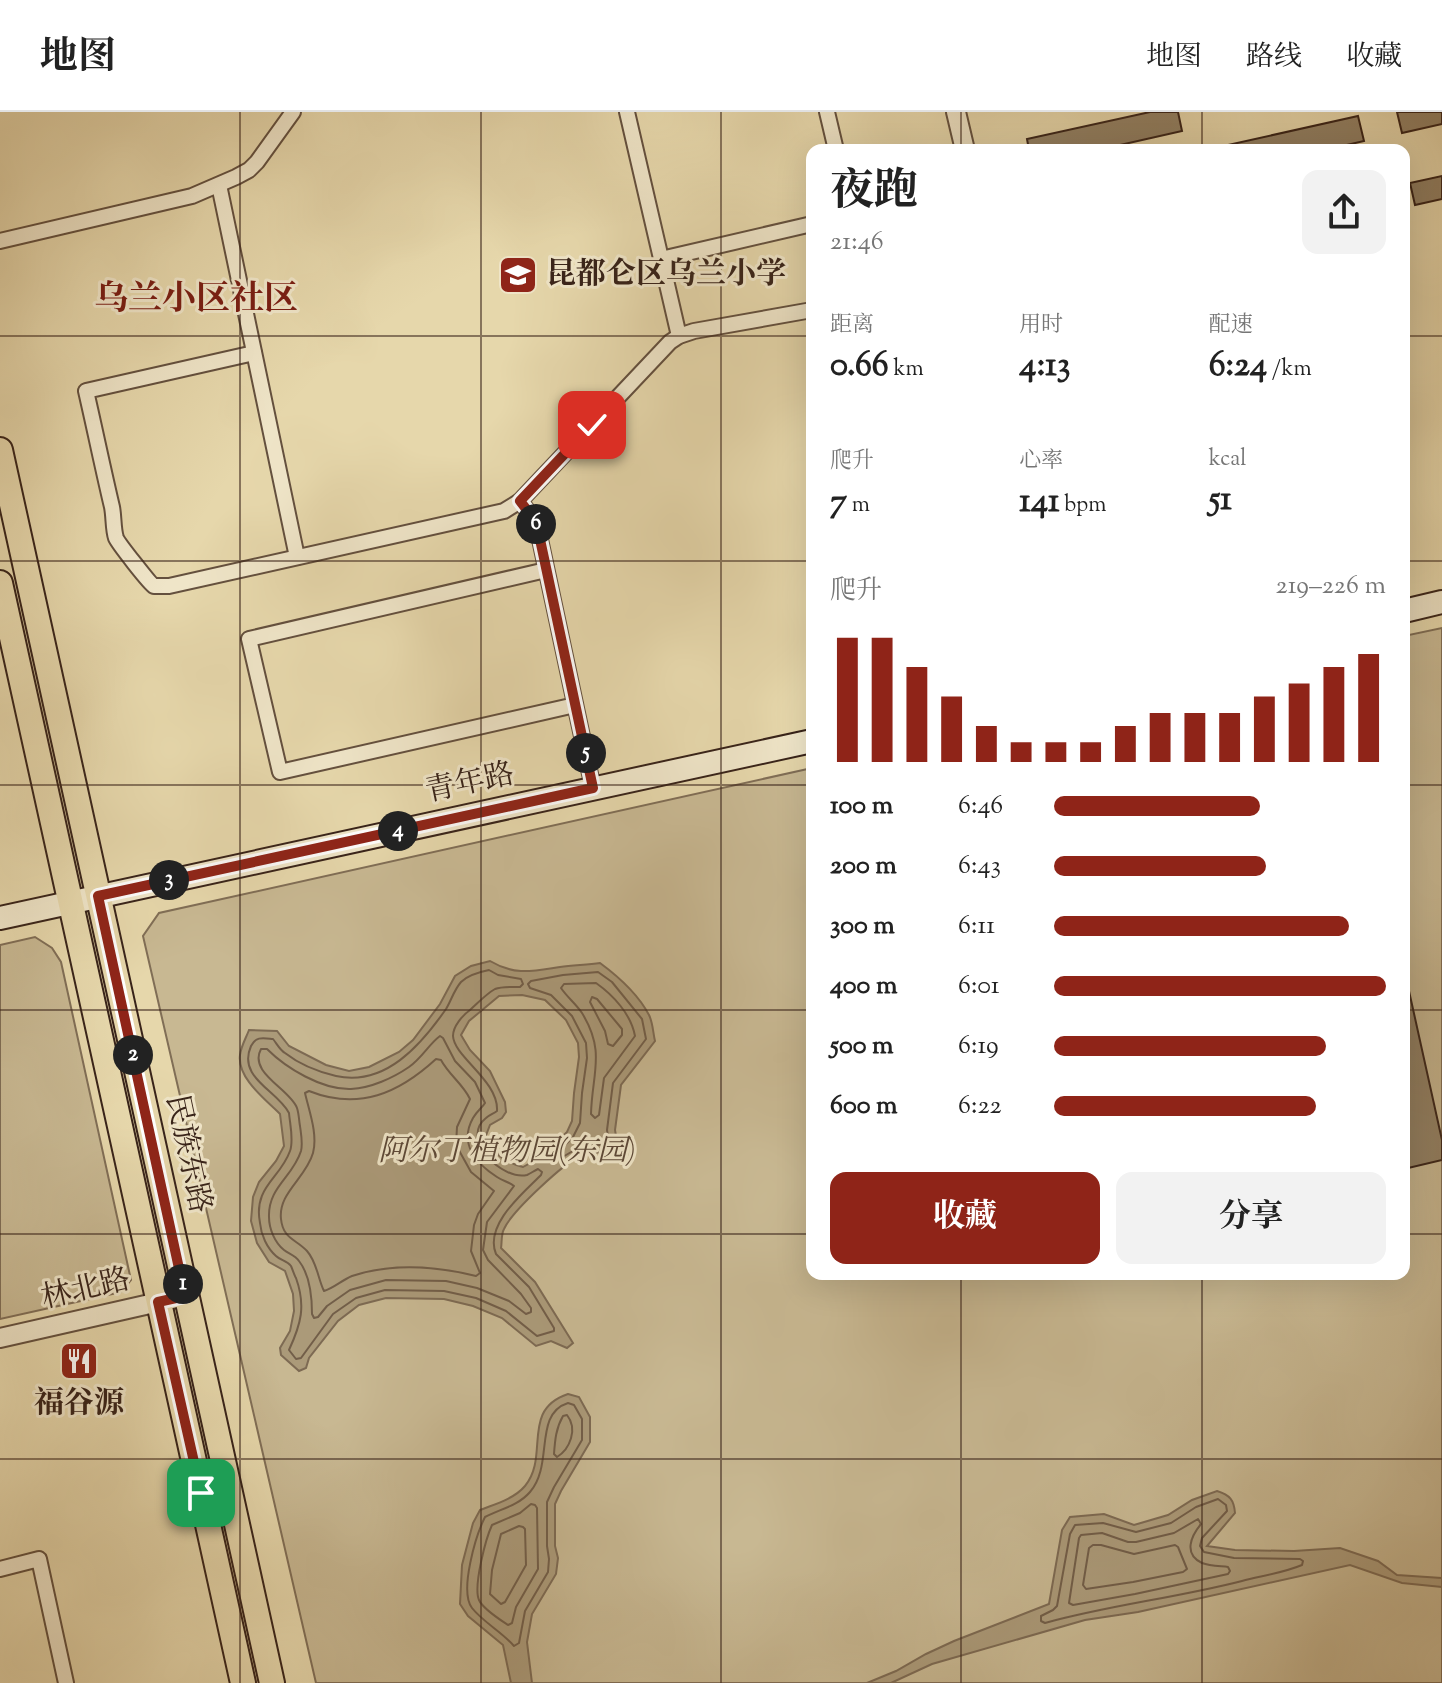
<!DOCTYPE html>
<html lang="zh">
<head>
<meta charset="utf-8">
<style>
  :root { --surface:#fff; --page:#f2f2f2; --text:#222; --muted:#767676; --line:#e0e0e0; --accent:#8f2418 }
  body { margin:0; font-family:"Sorts Mill Goudy","Noto Serif SC",serif; background:var(--page); color:var(--text); height:100vh; display:flex; flex-direction:column; font-size:30px; white-space:nowrap }
  * { box-sizing:border-box; margin:0 }
  p { font-size:26px; color:var(--muted) }
  .icon { flex:none; width:44px; height:44px; fill:none; stroke:currentColor; stroke-width:2; stroke-linecap:round; stroke-linejoin:round }
  .map { position:relative; flex:1; overflow:hidden }
  .panel { position:absolute; left:806px; top:32px; width:604px; height:1136px; display:flex; flex-direction:column; background:var(--surface); border-radius:16px; box-shadow:0 8px 32px #0002 }
  .panel>* { flex:none }
  .pin { position:absolute; display:grid; place-items:center; width:68px; height:68px; color:#fff; margin:-34px; border-radius:16px; box-shadow:0 4px 12px #0006 }
  .km { position:absolute; width:40px; height:40px; margin:-20px; border-radius:50%; background:#222; color:#fff; font-size:22px; line-height:40px; text-align:center }
  .round { display:grid; place-items:center; flex:none; width:84px; height:84px; border-radius:16px; background:var(--page) }
  .summary { display:flex; align-items:center; justify-content:space-between; height:136px; padding:0 24px }
  h1 { font-size:44px; font-weight:700; line-height:60px }
  .figures { display:grid; grid-template-columns:repeat(3,1fr); gap:12px; height:136px; padding:8px 24px }
  .figures div { display:grid; align-content:center }
  .figures b { font-size:34px; font-weight:700 }
  .figures small { font-size:22px; font-weight:400 }
  .figures p { font-size:22px }
  .chart { height:224px; padding:16px 24px }
  .chart p { display:flex; justify-content:space-between }
  .chart svg { width:100%; height:144px; margin-top:8px; stroke:var(--accent); stroke-width:6 }
  .action { display:flex; gap:16px; margin-top:auto; padding:16px 24px }
  .action a { flex:1; height:92px; border-radius:16px; background:var(--accent); color:#fff; font-size:32px; font-weight:700; line-height:92px; text-align:center }
  .action a+a { background:var(--page); color:var(--text) }
  ul { padding:0 24px; list-style:none; font-size:26px }
  li { display:grid; grid-template-columns:128px 96px 1fr; align-items:center; height:60px }
  li i { height:20px; border-radius:10px; background:var(--accent) }
  header { display:flex; align-items:center; gap:48px; box-sizing:border-box; height:112px; padding:0 40px; background:var(--surface); border-bottom:2px solid var(--line) }
  header strong { font-size:38px }
  nav { display:flex; gap:44px; margin-inline-start:auto; font-size:28px }
  .map>svg:first-child { display:block }
  .green { fill:#c8b892; stroke:#806e56; stroke-width:2 }
  .water { fill:#ab9a79; stroke:#7d6a53; stroke-width:2; fill-rule:evenodd }
  .lines { fill:none; stroke-linecap:round; stroke-linejoin:round }
  .shore { stroke:#725e49; stroke-width:2 }
  .building { fill:#928165; stroke:#382319; stroke-width:2 }
  .minor-casing { stroke:#64503e; stroke-width:18 }
  .tertiary-casing { stroke:#64503e; stroke-width:22 }
  .secondary-casing { stroke:#382319; stroke-width:26 }
  .primary-casing { stroke:#382319; stroke-width:28 }
  .minor { stroke:#efe5c8; stroke-width:14 }
  .tertiary { stroke:#efe5c8; stroke-width:18 }
  .secondary { stroke:#efe5c8; stroke-width:22 }
  .primary { stroke:#e6d7ab; stroke-width:24 }
  .route-casing { stroke:#fff; stroke-width:16 }
  .route { stroke:#8f2418; stroke-width:10 }
  .grid { fill:none; stroke:#382319; stroke-width:2; stroke-opacity:0.55 }
  .labels { text-anchor:middle; dominant-baseline:central; stroke-width:6; stroke-linejoin:round; paint-order:stroke }
  .poi-label { font-size:30px; font-weight:bold; fill:#382319; stroke:#efe5c8; text-anchor:start }
  .street-label { font-size:30px; fill:#382319; stroke:#efe5c8 }
  .park-label { font-size:30px; font-style:italic; fill:#5c4837; stroke:#efe5c8 }
  .quarter-label { font-size:34px; font-weight:bold; fill:#7a1f14; stroke:#efe5c8 }
</style>
</head>
<body>
<header>
<strong>地图</strong>
<nav><a>地图</a><a>路线</a><a>收藏</a></nav>
</header>
<div class="map">
<svg width="1442" height="1571" viewBox="0 0 1442 1571">
  <rect width="100%" height="100%" fill="#e6d7ab"/>
  <filter id="stains"><feTurbulence type="fractalNoise" baseFrequency=".0025" numOctaves="4"/><feColorMatrix values="0 0 0 0 .2 0 0 0 0 .09 0 0 0 0 .02 0 0 0 .5 -.17"/></filter>
  <radialGradient id="worn" r=".72"><stop offset=".6" stop-color="#630" stop-opacity="0"/><stop offset="1" stop-color="#630" stop-opacity=".3"/></radialGradient>
  <!-- green -->
  <g class="green">
    <path d="M 1442,516 L 1442,1571 L 316,1571 L 143,824 L 159,801 L 812,656 L 812,1162 L 1404,1162 L 1404,524 Z"/>
    <path d="M 35,825 L 52,836 L 61,850 L 131,1168 L 121,1180 L 0,1207 L 0,833 Z"/>
  </g>
  <!-- water -->
  <g class="water">
    <path d="M 490,849 C 515,864 533,859 560,855 C 573,853 587,853 600,851 C 619,865 638,882 649,903 C 653,911 653,921 655,929 L 621,973 L 615,1018 L 618,1035 L 615,1041 C 605,1041 592,1039 583,1042 C 565,1050 512,1099 504,1117 C 501,1122 502,1131 501,1136 L 535,1170 L 573,1231 L 567,1236 L 551,1229 L 536,1234 L 502,1206 L 473,1194 L 444,1187 L 386,1186 L 359,1193 L 338,1209 L 309,1246 L 306,1256 L 299,1259 L 281,1243 L 280,1236 L 290,1219 L 294,1199 L 293,1182 L 285,1159 L 269,1150 L 257,1131 L 251,1109 L 253,1085 L 259,1070 L 276,1049 L 284,1034 L 280,1002 C 265,987 237,966 240,943 C 241,934 246,926 249,918 L 277,919 L 289,934 L 326,953 L 349,959 L 369,955 L 399,940 L 413,928 L 440,892 L 455,864 L 471,854 ZM 522,883 L 545,888 L 566,908 L 578,931 L 579,945 L 574,981 L 572,1009 L 567,1020 L 541,1045 L 523,1055 C 504,1050 495,1042 485,1026 L 490,1013 L 502,1006 L 506,1000 L 505,990 L 490,959 L 470,938 L 461,923 L 469,909 L 499,884 Z"/>
    <path d="M 568,1282 L 579,1285 L 590,1305 L 590,1330 L 561,1379 L 555,1392 L 555,1434 L 558,1446 L 556,1462 L 532,1502 L 527,1530 L 532,1571 L 511,1571 L 503,1533 L 468,1504 L 460,1492 L 462,1453 L 473,1411 L 480,1398 C 495,1392 514,1387 525,1374 C 550,1344 520,1298 568,1282 Z"/>
    <path d="M 1217,1379 C 1230,1383 1234,1388 1235,1401 L 1207,1434 L 1235,1438 L 1294,1439 L 1340,1436 L 1378,1449 L 1397,1463 L 1442,1466 L 1442,1475 L 1402,1471 L 1350,1453 L 1138,1500 L 1085,1508 L 932,1552 L 891,1571 L 867,1571 L 896,1559 L 926,1542 L 954,1529 L 1049,1492 L 1062,1418 L 1070,1405 L 1104,1402 L 1134,1413 L 1168,1403 L 1192,1388 Z"/>
  </g>
  <g class="lines">
    <!-- shore -->
    <g class="shore">
      <path d="M 489,858 L 498,863 L 521,867 L 523,872 L 520,875 C 513,875 502,874 495,877 C 486,882 478,891 470,898 C 463,903 453,914 453,924 C 454,945 499,969 497,999 C 493,1002 489,1003 486,1006 C 459,1027 503,1069 527,1063 C 531,1061 534,1059 538,1057 L 542,1060 L 541,1063 C 523,1081 484,1113 496,1142 L 529,1175 L 554,1216 L 554,1219 L 537,1224 L 506,1199 L 476,1186 L 444,1179 L 385,1178 L 356,1186 L 333,1202 L 301,1246 L 296,1247 L 289,1238 C 301,1212 306,1194 296,1166 C 295,1165 292,1156 291,1154 C 287,1149 280,1148 276,1144 C 267,1136 261,1123 260,1111 C 253,1075 280,1067 290,1039 C 294,1028 290,1013 289,1001 C 277,978 237,966 251,934 C 256,924 263,926 273,927 C 277,932 280,938 285,941 C 299,952 319,960 336,964 C 385,975 421,933 446,897 C 451,889 454,878 461,870 C 468,863 479,860 489,858 Z"/>
      <path d="M 598,860 L 612,870 L 642,907 L 646,927 L 613,971 L 607,1018 L 609,1031 L 606,1033 L 583,1033 L 561,1046 L 558,1044 L 558,1040 L 573,1025 L 580,1011 L 582,981 L 587,946 L 586,931 L 572,904 L 551,883 L 530,876 L 528,872 L 531,869 L 563,863 Z"/>
      <path d="M 596,871 C 613,883 631,902 635,924 L 604,966 L 599,1003 L 595,1006 L 591,1002 C 592,961 606,940 582,901 C 576,892 567,885 561,876 L 564,872 Z"/>
      <path d="M 592,885 L 597,887 L 622,917 L 622,923 L 613,934 L 608,932 L 605,919 L 590,890 Z"/>
      <path d="M 440,924 L 443,926 L 455,949 L 475,970 L 485,991 C 482,996 477,999 473,1006 C 459,1031 475,1051 497,1065 C 503,1069 509,1070 514,1074 L 487,1110 L 483,1138 L 488,1148 L 521,1182 L 531,1196 L 531,1200 L 526,1202 L 509,1189 L 477,1176 L 446,1169 L 386,1168 L 350,1178 L 327,1194 L 318,1205 L 314,1206 L 312,1202 C 312,1185 310,1163 299,1149 C 295,1143 289,1142 284,1138 C 275,1131 269,1117 269,1105 C 268,1075 293,1065 301,1039 C 303,1031 301,1022 300,1014 C 299,1009 299,1002 297,996 C 290,977 248,961 261,937 L 267,937 C 286,956 322,978 351,977 C 371,976 393,966 409,955 C 422,946 429,932 440,924 Z"/>
      <path d="M 436,947 L 441,948 C 449,963 463,972 470,987 L 457,1015 L 456,1033 L 471,1060 L 494,1079 L 478,1102 L 474,1113 L 471,1139 L 480,1161 L 476,1164 C 436,1154 391,1151 352,1164 C 342,1168 334,1176 324,1179 C 318,1167 317,1150 307,1139 C 296,1127 283,1127 281,1107 C 278,1081 306,1066 313,1041 C 318,1022 309,999 305,981 L 309,979 C 359,999 399,981 436,947 Z"/>
      <path d="M 568,1291 L 574,1293 L 582,1307 L 582,1328 L 554,1375 L 547,1390 L 547,1434 L 549,1447 L 548,1460 L 525,1499 L 519,1531 L 514,1534 C 502,1520 483,1510 472,1496 C 459,1479 476,1423 485,1405 C 500,1397 518,1394 530,1380 C 554,1353 533,1302 568,1291 Z"/>
      <path d="M 567,1303 C 578,1317 570,1337 557,1345 L 554,1342 C 555,1328 556,1316 563,1304 Z"/>
      <path d="M 1218,1387 L 1226,1393 L 1227,1399 L 1202,1426 L 1200,1434 L 1204,1440 L 1234,1446 L 1300,1447 L 1303,1449 L 1302,1453 C 1283,1461 1261,1464 1242,1469 C 1176,1486 1110,1493 1045,1511 L 1041,1509 L 1041,1504 L 1053,1498 L 1057,1494 L 1070,1422 L 1075,1413 L 1103,1411 L 1136,1420 L 1171,1411 L 1196,1395 Z"/>
      <path d="M 531,1392 L 535,1393 L 537,1396 L 538,1457 L 516,1495 L 512,1511 L 508,1513 C 499,1507 483,1497 479,1488 C 473,1474 486,1426 492,1413 L 520,1401 Z"/>
      <path d="M 1198,1407 L 1201,1412 C 1191,1424 1183,1442 1202,1451 C 1210,1454 1220,1454 1228,1455 L 1230,1459 L 1228,1462 L 1135,1482 L 1073,1493 L 1069,1491 L 1079,1426 L 1081,1423 L 1102,1421 L 1128,1430 L 1136,1430 L 1174,1421 Z"/>
      <path d="M 519,1414 L 523,1415 L 525,1417 L 526,1453 L 505,1490 L 501,1492 L 490,1482 L 492,1458 L 501,1422 Z"/>
      <path d="M 1093,1433 L 1101,1433 L 1134,1442 L 1175,1433 L 1178,1435 L 1187,1457 L 1183,1460 L 1133,1470 L 1086,1477 L 1083,1473 L 1089,1436 Z"/>
    </g>
  </g>
  <!-- building -->
  <g class="building">
    <path d="M 1150,0 L 1178,0 L 1182,19 L 1098,38 L 1029,38 L 1027,27 Z"/>
    <path d="M 1397,0 L 1442,0 L 1442,12 L 1402,21 Z"/>
    <path d="M 1358,4 L 1364,29 L 1325,38 L 1229,38 L 1228,33 Z"/>
    <path d="M 1442,64 L 1442,87 L 1415,93 L 1410,71 Z"/>
    <path d="M 1404,879 L 1409,879 L 1442,1028 L 1442,1048 L 1404,1057 Z"/>
  </g>
  <g class="lines">
    <defs>
      <g id="minor">
        <path d="M 627,0 L 679,224"/>
        <path d="M 827,0 L 836,38"/>
        <path d="M 219,73 L 297,445"/>
        <path d="M 0,129 L 192,84 L 236,65 L 249,58 L 257,50 L 293,0"/>
        <path d="M 661,147 L 812,112"/>
        <path d="M 254,241 L 86,279 C 95,318 103,357 112,395 C 114,405 113,417 116,426 C 118,431 150,472 154,474 L 169,474 L 504,399 L 520,389 L 670,230 L 679,224 L 694,219 L 812,198"/>
        <path d="M 520,389 L 534,407 L 538,418 L 593,676"/>
        <path d="M 546,458 L 249,527 L 280,660 L 575,593"/>
        <path d="M 0,1457 L 39,1447 L 66,1571"/>
      </g>
      <g id="tertiary">
        <path d="M 956,0 L 965,38"/>
        <path d="M 0,1226 L 185,1184"/>
      </g>
      <g id="secondary">
        <path d="M 1404,499 L 1442,490"/>
        <path d="M 0,806 L 812,629"/>
      </g>
      <g id="primary">
        <path d="M 0,338 L 272,1571"/>
        <path d="M 0,471 L 243,1571"/>
      </g>
    </defs>
    <!-- minor casing -->
    <use href="#minor" class="minor-casing"/>
    <!-- tertiary casing -->
    <use href="#tertiary" class="tertiary-casing"/>
    <!-- secondary casing -->
    <use href="#secondary" class="secondary-casing"/>
    <!-- primary casing -->
    <use href="#primary" class="primary-casing"/>
    <!-- minor -->
    <use href="#minor" class="minor"/>
    <!-- tertiary -->
    <use href="#tertiary" class="tertiary"/>
    <!-- secondary -->
    <use href="#secondary" class="secondary"/>
    <!-- primary -->
    <use href="#primary" class="primary"/>
  </g>
  <g class="lines">
    <defs>
      <path id="route" d="M 201,1381 L 158,1190 L 185,1184 L 98,784 L 593,676 L 538,418 L 534,407 L 520,389 L 592,313"/>
    </defs>
    <!-- route casing -->
    <use href="#route" class="route-casing"/>
    <!-- route -->
    <use href="#route" class="route"/>
  </g>
  <!-- grid -->
  <path class="grid" d="M 240,0 L 240,1571M 481,0 L 481,1571M 721,0 L 721,1571M 961,0 L 961,38M 1202,0 L 1202,38M 0,224 L 812,224M 1404,224 L 1442,224M 0,449 L 812,449M 1404,449 L 1442,449M 0,673 L 812,673M 1404,673 L 1442,673M 0,898 L 812,898M 1404,898 L 1442,898M 0,1122 L 812,1122M 1404,1122 L 1442,1122M 961,1162 L 961,1571M 1202,1162 L 1202,1571M 0,1347 L 1442,1347"/>
  <!-- icons -->
  <defs>
    <symbol id="school-square" viewBox="-11 -11 22 22"><rect x="-9" y="-9" width="18" height="18" rx="4" fill="#8f2418" stroke="#efe5c8"/><path d="M0-5L7-2L0 1L-7-2ZM-4 1L0 2.5L4 1V4Q0 6-4 4Z" fill="#fff"/></symbol>
    <symbol id="restaurant-square" viewBox="-11 -11 22 22"><rect x="-9" y="-9" width="18" height="18" rx="4" fill="#8f2418" stroke="#efe5c8"/><path d="M-5-6h1v4h1v-4h1v4h1v-4h1v5L-1.5 .5V6h-2V.5L-5-1ZM5-6V6H3V1.5H1.5Q1.5-4 5-6Z" fill="#fff"/></symbol>
  </defs>
  <g fill-rule="evenodd">
    <use href="#school-square" x="496" y="141" width="44" height="44"/>
    <use href="#restaurant-square" x="57" y="1227" width="44" height="44"/>
  </g>
  <g class="labels">
    <!-- poi labels -->
    <g class="poi-label">
      <text x="546" y="163">昆都仑区乌兰小学</text>
      <text x="79" y="1292" text-anchor="middle">福谷源</text>
    </g>
    <!-- street labels -->
    <g class="street-label">
      <text transform="translate(470 672) rotate(-12)">青年路</text>
      <text transform="translate(187 1042) rotate(78)">民族东路</text>
      <text transform="translate(86 1178) rotate(-13)">林北路</text>
    </g>
    <!-- park labels -->
    <g class="park-label">
      <text x="507" y="1040">阿尔丁植物园(东园)</text>
    </g>
    <!-- quarter labels -->
    <g class="quarter-label">
      <text x="196" y="188">乌兰小区社区</text>
    </g>
  </g>
  <rect width="100%" height="100%" filter="url(#stains)"/>
  <rect width="100%" height="100%" fill="url(#worn)"/>
</svg>
<div class="pin" style="left:201px;top:1381px;background:#1e9e55"><svg class="icon" aria-label="arrive" viewBox="0 0 24 24"><path d="M6 21V4h12l-3 4 3 4H6"/></svg></div>
<div class="pin" style="left:592px;top:313px;background:#d93025"><svg class="icon" aria-label="check" viewBox="0 0 24 24"><path d="M5 12l5 5 9-10"/></svg></div>
<b class="km" style="left:183px;top:1172px">1</b>
<b class="km" style="left:133px;top:943px">2</b>
<b class="km" style="left:169px;top:768px">3</b>
<b class="km" style="left:398px;top:719px">4</b>
<b class="km" style="left:586px;top:641px">5</b>
<b class="km" style="left:536px;top:412px">6</b>
<section class="panel">
<div class="summary"><div><h1>夜跑</h1><p>21:46</p></div><a class="round"><svg class="icon" aria-label="share" viewBox="0 0 24 24"><path d="M12 15V3M7 8l5-5 5 5M5 13v7h14v-7"/></svg></a></div>
<div class="figures">
<div><p>距离</p><b>0.66<small> km</small></b></div>
<div><p>用时</p><b>4:13</b></div>
<div><p>配速</p><b>6:24<small> /km</small></b></div>
</div>
<div class="figures">
<div><p>爬升</p><b>7<small> m</small></b></div>
<div><p>心率</p><b>141<small> bpm</small></b></div>
<div><p>kcal</p><b>51</b></div>
</div>
<div class="chart"><p><span>爬升</span>219–226 m</p>
<svg viewBox="0 0 160 44" preserveAspectRatio="none"><path d="M5 44V6M15 44V6M25 44V15M35 44V24M45 44V33M55 44V38M65 44V38M75 44V38M85 44V33M95 44V29M105 44V29M115 44V29M125 44V24M135 44V20M145 44V15M155 44V11"/></svg>
</div>
<ul>
<li><b>100 m</b>6:46<i style="width:62%"></i></li>
<li><b>200 m</b>6:43<i style="width:64%"></i></li>
<li><b>300 m</b>6:11<i style="width:89%"></i></li>
<li><b>400 m</b>6:01<i style="width:100%"></i></li>
<li><b>500 m</b>6:19<i style="width:82%"></i></li>
<li><b>600 m</b>6:22<i style="width:79%"></i></li>
</ul>
<div class="action"><a>收藏</a><a>分享</a></div>
</section>
</div>
</body>
</html>
